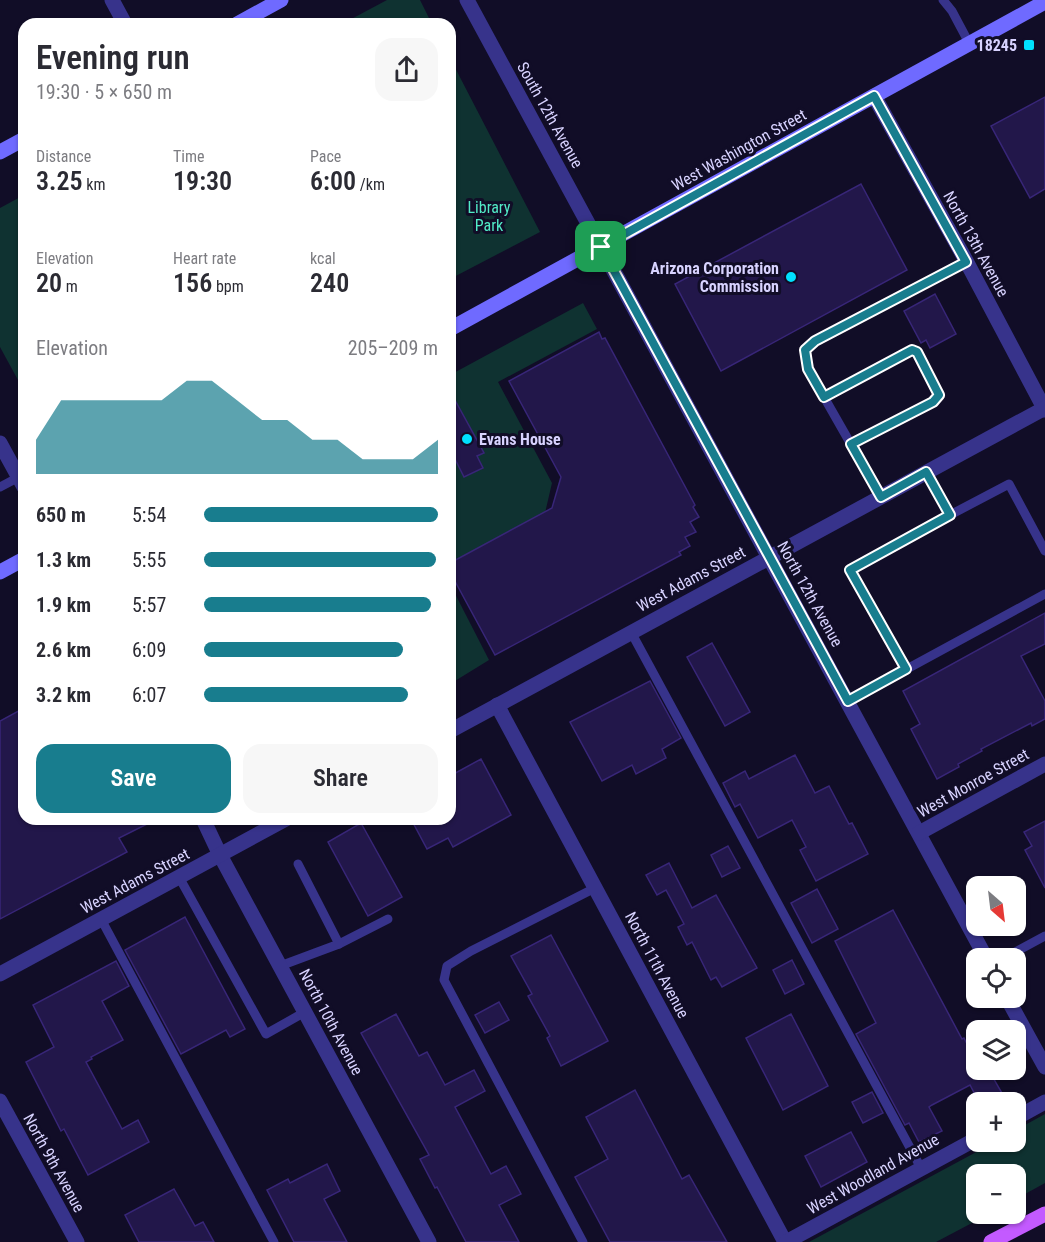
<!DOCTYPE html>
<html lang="en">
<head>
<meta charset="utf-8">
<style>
  :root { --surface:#fff; --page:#f7f7f7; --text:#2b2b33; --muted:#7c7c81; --accent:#187d8e }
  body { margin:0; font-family:"Roboto Condensed",sans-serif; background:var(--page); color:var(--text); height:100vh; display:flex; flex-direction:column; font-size:22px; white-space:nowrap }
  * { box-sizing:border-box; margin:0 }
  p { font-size:20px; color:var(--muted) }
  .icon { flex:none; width:33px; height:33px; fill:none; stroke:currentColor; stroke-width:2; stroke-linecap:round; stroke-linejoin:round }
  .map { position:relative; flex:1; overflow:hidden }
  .panel { position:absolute; left:18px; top:18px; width:438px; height:807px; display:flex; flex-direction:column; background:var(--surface); border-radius:18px; box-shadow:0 2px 4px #0004 }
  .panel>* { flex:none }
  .needle { width:39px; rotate:152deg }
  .buttons { position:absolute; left:966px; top:876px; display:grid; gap:12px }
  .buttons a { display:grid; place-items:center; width:60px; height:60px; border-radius:12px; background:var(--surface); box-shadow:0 2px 4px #0004; font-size:30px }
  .pin { position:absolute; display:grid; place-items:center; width:51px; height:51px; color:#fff; margin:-26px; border-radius:12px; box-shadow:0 3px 9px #0006 }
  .round { display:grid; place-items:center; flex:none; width:63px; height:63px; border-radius:18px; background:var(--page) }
  .headline { display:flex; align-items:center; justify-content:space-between; height:102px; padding:0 18px }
  h1 { font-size:33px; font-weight:600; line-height:45px }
  .figures { display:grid; grid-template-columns:repeat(3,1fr); gap:9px; height:102px; padding:6px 18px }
  .figures div { display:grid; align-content:center }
  .figures b { font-size:26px; font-weight:600 }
  .figures small { font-size:16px; font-weight:400 }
  .figures p { font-size:16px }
  .chart { height:168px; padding:12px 18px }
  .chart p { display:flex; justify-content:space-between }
  .chart svg { width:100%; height:108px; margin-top:6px; fill:var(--accent); opacity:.7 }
  .primary-button { display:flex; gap:12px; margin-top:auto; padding:12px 18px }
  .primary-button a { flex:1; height:69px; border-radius:18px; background:var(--accent); color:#fff; font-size:24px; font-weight:600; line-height:69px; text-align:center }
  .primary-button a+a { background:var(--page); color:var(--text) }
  ul { padding:0 18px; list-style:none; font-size:20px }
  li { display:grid; grid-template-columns:96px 72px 1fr; align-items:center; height:45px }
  li i { height:15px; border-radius:8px; background:var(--accent) }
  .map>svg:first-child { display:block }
  .green { fill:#0f3231 }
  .building { fill:#22174a; stroke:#382678; stroke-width:1.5 }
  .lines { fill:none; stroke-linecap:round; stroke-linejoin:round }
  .service { stroke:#37338b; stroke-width:9 }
  .minor { stroke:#37338b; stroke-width:15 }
  .secondary { stroke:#6f6aff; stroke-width:15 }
  .primary { stroke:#c35aff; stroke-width:15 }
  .route-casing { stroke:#fff; stroke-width:12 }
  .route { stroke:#187d8e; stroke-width:8 }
  .poi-dot { fill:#00e1fe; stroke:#110d27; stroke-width:2 }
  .labels { text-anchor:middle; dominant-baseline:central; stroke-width:6; stroke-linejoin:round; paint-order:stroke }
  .poi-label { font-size:16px; font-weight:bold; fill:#d8d3ff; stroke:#110d27; text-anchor:end }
  .street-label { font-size:16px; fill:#d8d3ff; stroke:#110d27 }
  .park-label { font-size:16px; fill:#52ebc7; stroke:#110d27 }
</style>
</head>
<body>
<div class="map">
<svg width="1045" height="1242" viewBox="0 0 1045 1242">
  <rect width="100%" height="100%" fill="#110d27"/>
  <!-- green -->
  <g class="green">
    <path d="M 387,0 L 420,0 L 432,24 L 342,24 Z"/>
    <path d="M 450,58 L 540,232 L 450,279 Z"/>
    <path d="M 24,195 L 24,391 L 0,347 L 0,208 Z"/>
    <path d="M 583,303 L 597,329 L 498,382 L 552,483 L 545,513 L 450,564 L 450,375 Z"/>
    <path d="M 450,584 L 489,660 L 450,684 Z"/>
    <path d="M 1045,1114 L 1045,1183 L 1016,1199 L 1016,1174 L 976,1174 L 976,1214 L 989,1214 L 936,1242 L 809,1242 L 995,1142 L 1016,1142 L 1016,1130 Z"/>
  </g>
  <!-- building -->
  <g class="building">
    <path d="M 1045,97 L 1045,189 L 1030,198 L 991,126 Z"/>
    <path d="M 861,184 L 907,270 L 721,371 L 675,284 Z"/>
    <path d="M 935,294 L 956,334 L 930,348 L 926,340 L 921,343 L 904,311 Z"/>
    <path d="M 599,332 L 602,339 L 605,338 L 695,505 L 693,507 L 699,517 L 690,522 L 696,532 L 685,537 L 690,546 L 679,552 L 681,555 L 495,655 L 450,572 L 450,563 L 552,508 L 561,477 L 509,381 Z"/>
    <path d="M 450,391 L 484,453 L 477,456 L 483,468 L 464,477 L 450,449 Z"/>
    <path d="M 1045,613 L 1045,644 L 1021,656 L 1045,701 L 1045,719 L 1032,726 L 1031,723 L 981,749 L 982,751 L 958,764 L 959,767 L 937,779 L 911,729 L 920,724 L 903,691 Z"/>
    <path d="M 712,643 L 750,712 L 725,726 L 687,657 Z"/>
    <path d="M 650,681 L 681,738 L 662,749 L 666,758 L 636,774 L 632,765 L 602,781 L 570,722 Z"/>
    <path d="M 24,708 L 24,819 L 157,819 L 119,838 L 127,852 L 0,919 L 0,721 Z"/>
    <path d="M 795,755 L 815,793 L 829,786 L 849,824 L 852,823 L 868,854 L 816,881 L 800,850 L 806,847 L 792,820 L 758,838 L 740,804 L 735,807 L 723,783 L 745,771 L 749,779 Z"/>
    <path d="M 481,759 L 511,815 L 453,847 L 448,838 L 427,849 L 411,819 L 450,819 L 450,776 Z"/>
    <path d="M 1045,821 L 1045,888 L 1025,850 L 1032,846 L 1024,832 Z"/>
    <path d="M 361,823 L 402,897 L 368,916 L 328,842 Z"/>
    <path d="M 728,846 L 740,868 L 722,877 L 711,855 Z"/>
    <path d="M 669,863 L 692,908 L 716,895 L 757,968 L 722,987 L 716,977 L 711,980 L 692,942 L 687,945 L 678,927 L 684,924 L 666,890 L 657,895 L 646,875 Z"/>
    <path d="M 817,889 L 838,929 L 812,943 L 791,903 Z"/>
    <path d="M 893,910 L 962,1039 L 964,1038 L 966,1042 L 971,1040 L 976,1051 L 976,1070 L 999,1070 L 991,1074 L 1003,1095 L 990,1102 L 979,1102 L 970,1085 L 932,1105 L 929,1107 L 942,1131 L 919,1142 L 909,1123 L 905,1125 L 856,1034 L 876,1023 L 835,941 Z"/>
    <path d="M 185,917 L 245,1029 L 230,1037 L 226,1030 L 181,1054 L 125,950 Z"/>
    <path d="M 551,935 L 608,1041 L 561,1066 L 547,1038 L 550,1036 L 528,996 L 532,994 L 511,956 Z"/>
    <path d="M 792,960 L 804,984 L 785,994 L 773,970 Z"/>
    <path d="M 116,961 L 129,986 L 102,1001 L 123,1040 L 91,1057 L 92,1059 L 86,1062 L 122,1129 L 138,1120 L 149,1142 L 88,1175 L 64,1129 L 61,1131 L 26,1062 L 54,1047 L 33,1005 Z"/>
    <path d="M 499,1002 L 509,1020 L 485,1033 L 475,1015 Z"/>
    <path d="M 396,1014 L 419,1056 L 427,1052 L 445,1085 L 474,1070 L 485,1091 L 455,1107 L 491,1174 L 506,1166 L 521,1194 L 499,1205 L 519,1242 L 466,1242 L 437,1187 L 435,1188 L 420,1159 L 429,1155 L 361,1033 Z"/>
    <path d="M 791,1014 L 828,1086 L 783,1110 L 746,1038 Z"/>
    <path d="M 635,1090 L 682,1179 L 689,1175 L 727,1242 L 610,1242 L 575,1177 L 608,1159 L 586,1117 Z"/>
    <path d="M 872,1092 L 883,1113 L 863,1123 L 852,1102 Z"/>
    <path d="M 851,1132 L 867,1162 L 821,1187 L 805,1156 Z"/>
    <path d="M 327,1164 L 340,1191 L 324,1199 L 347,1242 L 294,1242 L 267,1190 L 288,1179 L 290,1183 Z"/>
    <path d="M 174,1189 L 195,1226 L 203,1222 L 214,1242 L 139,1242 L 125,1215 Z"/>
  </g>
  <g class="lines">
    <!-- service -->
    <g class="service">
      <path d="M 943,0 L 952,11 L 969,43"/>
      <path d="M 824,397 L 912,350 L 917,352 L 939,395 L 933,402 L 851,443"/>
      <path d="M 0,487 L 19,477"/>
      <path d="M 881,497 L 808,369 L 805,350 L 815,341 L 966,262"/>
      <path d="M 950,515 L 1009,484 L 1045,551"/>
      <path d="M 631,632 L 921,1168"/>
      <path d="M 906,669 L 850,570 L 950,515 L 926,473"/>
      <path d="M 848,701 L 1045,594"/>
      <path d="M 179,877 L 266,1034 L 305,1012"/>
      <path d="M 101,919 L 274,1242"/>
      <path d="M 339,944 L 388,919"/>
      <path d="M 1004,958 L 1045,936"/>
      <path d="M 280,966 L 339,944 L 298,864"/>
      <path d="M 583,1242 L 444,980 L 447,966 L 471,951 L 595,888"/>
    </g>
    <!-- minor -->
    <g class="minor">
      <path d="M 112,0 L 125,24"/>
      <path d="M 467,0 L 986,958"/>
      <path d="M 874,96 L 964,257 L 1045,410"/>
      <path d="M 0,443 L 24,487"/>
      <path d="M 497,705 L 785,1242"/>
      <path d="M 450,731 L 1045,408"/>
      <path d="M 203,819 L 220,855 L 429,1242"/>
      <path d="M 919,833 L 1045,764"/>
      <path d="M 0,974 L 286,819"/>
      <path d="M 1007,998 L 1045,1067"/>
      <path d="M 0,1101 L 77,1242"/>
      <path d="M 1016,1118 L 1045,1102"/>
      <path d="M 786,1242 L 976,1139"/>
    </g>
    <!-- secondary -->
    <g class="secondary">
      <path d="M 237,24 L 281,0"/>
      <path d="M 0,152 L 24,139"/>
      <path d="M 450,329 L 1045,2"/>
      <path d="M 0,572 L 24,559"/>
    </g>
    <!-- primary -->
    <path class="primary" d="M 991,1242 L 1045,1214"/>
  </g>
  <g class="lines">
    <defs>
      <path id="route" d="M 874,96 L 966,262 L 815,341 L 805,350 L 808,369 L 824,397 L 912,350 L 917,352 L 939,395 L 933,402 L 851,444 L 881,497 L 926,472 L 950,515 L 850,570 L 906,669 L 848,701 L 601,247 Z"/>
    </defs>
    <!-- route casing -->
    <use href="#route" class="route-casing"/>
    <!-- route -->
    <use href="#route" class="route"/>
  </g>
  <!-- markers -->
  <g class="poi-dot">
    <rect x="1023" y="39" width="12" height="12" rx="3"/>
    <circle cx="791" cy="277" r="6"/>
    <circle cx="467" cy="439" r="6"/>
  </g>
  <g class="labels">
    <!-- poi labels -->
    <g class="poi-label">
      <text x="1017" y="45">18245</text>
      <text x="779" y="268">Arizona Corporation<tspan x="779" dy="18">Commission</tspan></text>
      <text x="479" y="439" text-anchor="start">Evans House</text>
    </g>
    <!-- street labels -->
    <g class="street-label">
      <text transform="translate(550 115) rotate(61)">South 12th Avenue</text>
      <text transform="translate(739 150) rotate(-29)">West Washington Street</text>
      <text transform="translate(976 244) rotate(61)">North 13th Avenue</text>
      <text transform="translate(691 579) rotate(-28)">West Adams Street</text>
      <text transform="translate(810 594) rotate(61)">North 12th Avenue</text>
      <text transform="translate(973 783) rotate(-29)">West Monroe Street</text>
      <text transform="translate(135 881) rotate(-28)">West Adams Street</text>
      <text transform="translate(657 965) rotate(62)">North 11th Avenue</text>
      <text transform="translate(331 1022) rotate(62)">North 10th Avenue</text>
      <text transform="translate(54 1163) rotate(61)">North 9th Avenue</text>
      <text transform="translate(873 1174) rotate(-29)">West Woodland Avenue</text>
    </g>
    <!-- park labels -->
    <g class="park-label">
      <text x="489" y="207">Library<tspan x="489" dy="18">Park</tspan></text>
    </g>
  </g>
</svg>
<div class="buttons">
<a><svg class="needle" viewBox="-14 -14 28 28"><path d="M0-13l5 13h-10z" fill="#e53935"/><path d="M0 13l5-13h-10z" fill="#7c7c81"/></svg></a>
<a><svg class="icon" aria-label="locate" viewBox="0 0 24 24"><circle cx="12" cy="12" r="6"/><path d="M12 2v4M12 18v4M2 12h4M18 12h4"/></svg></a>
<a><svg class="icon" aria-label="layers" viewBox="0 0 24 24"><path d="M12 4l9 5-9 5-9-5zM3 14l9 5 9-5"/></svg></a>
<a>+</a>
<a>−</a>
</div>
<div class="pin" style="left:601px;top:247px;background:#1e9e55"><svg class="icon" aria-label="arrive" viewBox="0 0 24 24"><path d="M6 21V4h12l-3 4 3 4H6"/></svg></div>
<section class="panel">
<div class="headline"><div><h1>Evening run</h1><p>19:30 · 5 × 650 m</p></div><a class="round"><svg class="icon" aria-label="share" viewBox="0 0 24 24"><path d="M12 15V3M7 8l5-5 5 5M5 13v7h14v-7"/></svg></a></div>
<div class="figures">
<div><p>Distance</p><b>3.25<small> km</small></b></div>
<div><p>Time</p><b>19:30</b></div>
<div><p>Pace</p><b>6:00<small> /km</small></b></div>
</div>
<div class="figures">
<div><p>Elevation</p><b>20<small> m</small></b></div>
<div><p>Heart rate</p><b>156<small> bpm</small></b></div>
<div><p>kcal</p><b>240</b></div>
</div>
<div class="chart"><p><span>Elevation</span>205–209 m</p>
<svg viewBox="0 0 160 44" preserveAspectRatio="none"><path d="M0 44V30L10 14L20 14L30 14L40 14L50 14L60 6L70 6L80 14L90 22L100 22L110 30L120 30L130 38L140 38L150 38L160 30V44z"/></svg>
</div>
<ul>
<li><b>650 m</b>5:54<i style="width:100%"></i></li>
<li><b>1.3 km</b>5:55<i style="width:99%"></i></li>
<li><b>1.9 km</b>5:57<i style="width:97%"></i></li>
<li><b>2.6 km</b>6:09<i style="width:85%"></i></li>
<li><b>3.2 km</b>6:07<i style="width:87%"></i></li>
</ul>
<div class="primary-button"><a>Save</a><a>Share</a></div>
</section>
</div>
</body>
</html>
